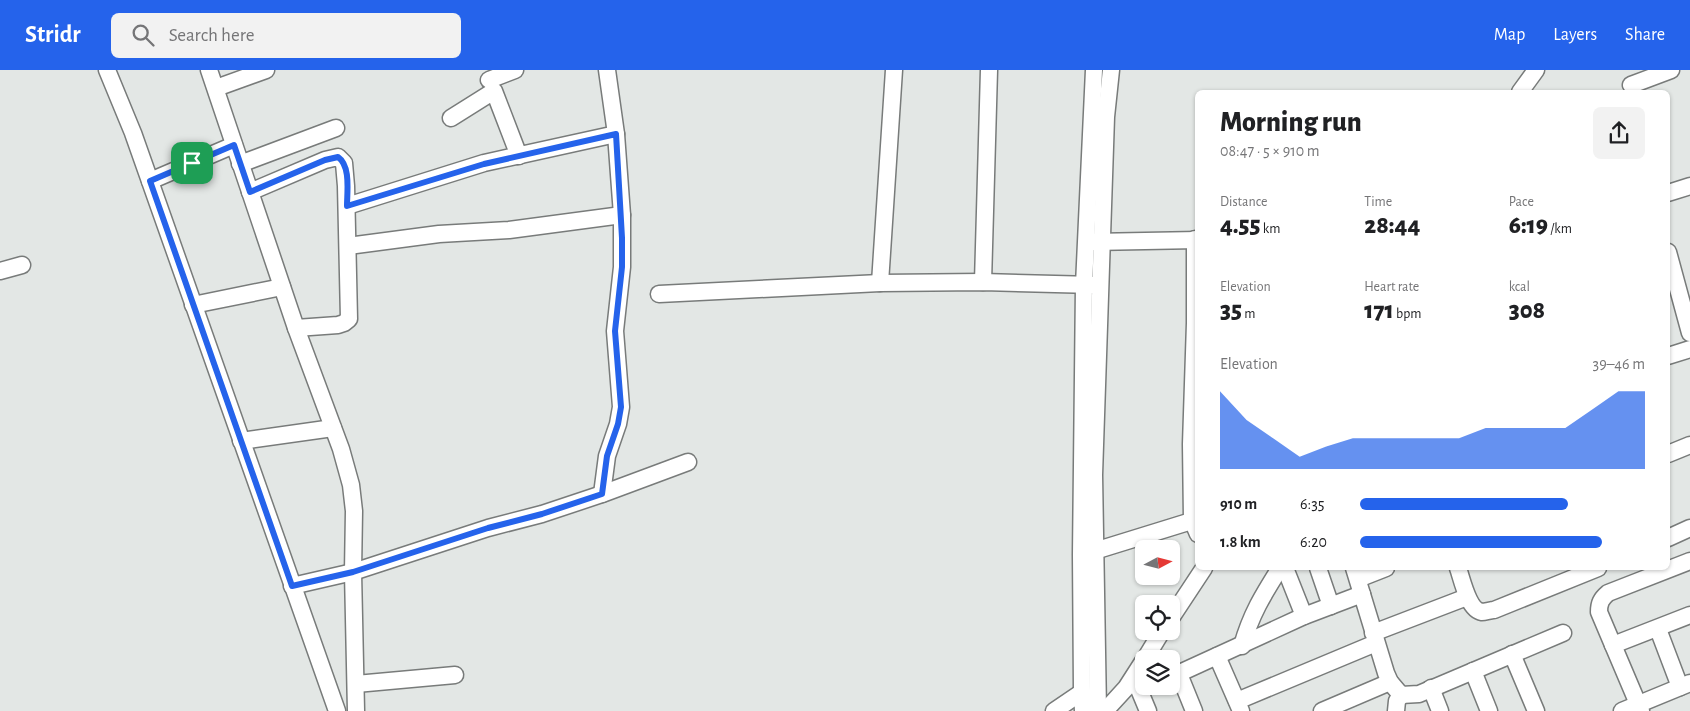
<!DOCTYPE html>
<html lang="en">
<head>
<meta charset="utf-8">
<style>
  :root { --surface:#fff; --page:#f2f2f2; --text:#202124; --muted:#757577; --accent:#2563eb }
  body { margin:0; font-family:"Alegreya Sans",sans-serif; background:var(--page); color:var(--text); height:100vh; display:flex; flex-direction:column; font-size:19px; white-space:nowrap }
  * { box-sizing:border-box; margin:0 }
  p { font-size:16px; color:var(--muted) }
  .icon { flex:none; width:28px; height:28px; fill:none; stroke:currentColor; stroke-width:2; stroke-linecap:round; stroke-linejoin:round }
  .map { position:relative; flex:1; overflow:hidden }
  .side { position:absolute; left:1195px; top:20px; width:475px; height:480px; display:flex; flex-direction:column; background:var(--surface); border-radius:8px; box-shadow:0 1px 4px #0004 }
  .side>* { flex:none }
  .needle { width:32px; rotate:83deg }
  .fabs { position:absolute; left:1135px; top:470px; display:grid; gap:10px }
  .fabs a { display:grid; place-items:center; width:45px; height:45px; border-radius:8px; background:var(--surface); box-shadow:0 1px 4px #0004; font-size:25px }
  .pin { position:absolute; display:grid; place-items:center; width:42px; height:42px; color:#fff; margin:-21px; border-radius:10px; box-shadow:0 2px 8px #0006 }
  .round { display:grid; place-items:center; flex:none; width:52px; height:52px; border-radius:8px; background:var(--page) }
  .head { display:flex; align-items:center; justify-content:space-between; height:85px; padding:0 25px }
  h1 { font-size:28px; font-weight:800; line-height:38px }
  .metrics { display:grid; grid-template-columns:repeat(3,1fr); gap:8px; height:85px; padding:5px 25px }
  .metrics div { display:grid; align-content:center }
  .metrics b { font-size:25px; font-weight:800 }
  .metrics small { font-size:14px; font-weight:400 }
  .metrics p { font-size:14px }
  .chart { height:140px; padding:10px 25px }
  .chart p { display:flex; justify-content:space-between }
  .chart svg { width:100%; height:90px; margin-top:5px; fill:var(--accent); opacity:.7 }
  ul { padding:0 25px; list-style:none; font-size:16px }
  li { display:grid; grid-template-columns:80px 60px 1fr; align-items:center; height:38px }
  li i { height:12px; border-radius:6px; background:var(--accent) }
  header { display:flex; align-items:center; gap:30px; box-sizing:border-box; height:70px; padding:0 25px; background:var(--accent); color:#fff }
  header strong { font-size:24px }
  nav { display:flex; gap:28px; margin-inline-start:auto; font-size:18px }
  .search { width:350px; height:45px; background:var(--page); display:flex; align-items:center; gap:12px; box-sizing:border-box; padding:0 18px; border-radius:8px; color:var(--muted); font-size:19px }
  .map>svg:first-child { display:block }
  .lines { fill:none; stroke-linecap:round; stroke-linejoin:round }
  .minor-casing { stroke:#787b7a; stroke-width:19 }
  .minor { stroke:#fff; stroke-width:16 }
  .route-casing { stroke:#fff; stroke-width:10 }
  .route { stroke:#2563eb; stroke-width:6 }
</style>
</head>
<body>
<header>
<strong>Stridr</strong>
<div class="search"><svg class="icon" aria-label="search" viewBox="0 0 24 24"><circle cx="10" cy="10" r="6"/><path d="M15 15l6 6"/></svg>Search here</div>
<nav><a>Map</a><a>Layers</a><a>Share</a></nav>
</header>
<div class="map">
<svg width="1690" height="641" viewBox="0 0 1690 641">
  <rect width="100%" height="100%" fill="#e3e7e5"/>
  <g class="lines">
    <defs>
      <g id="minor">
        <path d="M 107,0 L 133,63 L 337,641"/>
        <path d="M 209,0 L 296,258 L 341,379 L 351,415 L 354,441 L 353,502 L 356,641"/>
        <path d="M 489,10 L 515,0"/>
        <path d="M 1631,15 L 1671,0"/>
        <path d="M 216,18 L 266,0"/>
        <path d="M 1520,22 L 1536,0"/>
        <path d="M 451,48 L 494,21 L 519,86"/>
        <path d="M 240,94 L 336,58"/>
        <path d="M 150,111 L 234,75"/>
        <path d="M 250,122 L 325,90 L 338,87 L 344,93 L 346,116 L 349,249 L 344,253 L 338,255 L 296,258"/>
        <path d="M 1668,123 L 1690,116"/>
        <path d="M 347,136 L 484,93 L 616,64"/>
        <path d="M 1195,169 L 1195,253 L 1191,374 L 1192,450 L 1198,464"/>
        <path d="M 1092,172 L 1198,170"/>
        <path d="M 348,176 L 439,164 L 509,160 L 622,145"/>
        <path d="M 1668,182 L 1690,263"/>
        <path d="M 0,201 L 22,195"/>
        <path d="M 983,212 L 989,0"/>
        <path d="M 880,213 L 894,0"/>
        <path d="M 659,224 L 880,213 L 983,212 L 1094,215"/>
        <path d="M 193,235 L 282,217"/>
        <path d="M 1668,286 L 1690,279"/>
        <path d="M 241,371 L 333,358"/>
        <path d="M 1668,384 L 1690,375"/>
        <path d="M 602,424 L 607,386 L 618,354 L 621,337 L 615,261 L 622,197 L 622,145 L 616,64 L 607,0"/>
        <path d="M 1668,468 L 1690,458"/>
        <path d="M 1088,483 L 1198,449"/>
        <path d="M 1285,498 L 1304,546"/>
        <path d="M 1318,498 L 1331,536"/>
        <path d="M 1354,498 L 1386,603 L 1390,612 L 1401,625 L 1419,624 L 1563,563"/>
        <path d="M 1458,498 C 1462,509 1468,540 1482,542 C 1485,542 1491,540 1494,540 L 1598,498"/>
        <path d="M 1358,509 L 1386,498"/>
        <path d="M 292,516 L 353,502 L 488,458 L 542,444 L 602,424 L 688,392"/>
        <path d="M 1171,548 L 1204,498"/>
        <path d="M 1658,559 L 1680,617"/>
        <path d="M 1373,563 L 1467,527"/>
        <path d="M 1613,575 L 1690,545"/>
        <path d="M 1242,576 C 1251,544 1263,525 1280,498"/>
        <path d="M 1512,584 L 1536,641"/>
        <path d="M 1217,586 L 1241,641"/>
        <path d="M 1145,589 L 1162,561"/>
        <path d="M 1473,601 L 1489,641"/>
        <path d="M 1179,604 L 1194,641"/>
        <path d="M 1171,607 L 1304,546 L 1362,524"/>
        <path d="M 356,614 L 455,605"/>
        <path d="M 1138,617 L 1148,641"/>
        <path d="M 1431,618 L 1440,641"/>
        <path d="M 1237,631 L 1376,573"/>
        <path d="M 1054,641 L 1082,622"/>
        <path d="M 1083,641 L 1082,622 L 1081,485 L 1084,215 L 1094,0"/>
        <path d="M 1098,641 L 1094,405 L 1106,47 L 1111,0"/>
        <path d="M 1105,641 L 1126,618 L 1144,590"/>
        <path d="M 1322,641 L 1390,612"/>
        <path d="M 1396,641 L 1397,631 L 1401,625"/>
        <path d="M 1622,641 L 1690,613"/>
        <path d="M 1641,641 L 1599,542 C 1599,533 1601,529 1608,523 L 1690,491"/>
      </g>
    </defs>
    <!-- minor casing -->
    <use href="#minor" class="minor-casing"/>
    <!-- minor -->
    <use href="#minor" class="minor"/>
  </g>
  <g class="lines">
    <defs>
      <path id="route" d="M 616,64 L 622,168 L 622,197 L 615,261 L 621,337 L 618,354 L 607,386 L 602,424 L 542,444 L 488,458 L 353,502 L 292,516 L 150,111 L 234,75 L 250,122 L 325,90 L 338,87 C 351,96 347,122 347,136 L 484,94 Z"/>
    </defs>
    <!-- route casing -->
    <use href="#route" class="route-casing"/>
    <!-- route -->
    <use href="#route" class="route"/>
  </g>
</svg>
<div class="fabs">
<a><svg class="needle" viewBox="-14 -14 28 28"><path d="M0-13l5 13h-10z" fill="#e53935"/><path d="M0 13l5-13h-10z" fill="#757577"/></svg></a>
<a><svg class="icon" aria-label="locate" viewBox="0 0 24 24"><circle cx="12" cy="12" r="6"/><path d="M12 2v4M12 18v4M2 12h4M18 12h4"/></svg></a>
<a><svg class="icon" aria-label="layers" viewBox="0 0 24 24"><path d="M12 4l9 5-9 5-9-5zM3 14l9 5 9-5"/></svg></a>
</div>
<div class="pin" style="left:192px;top:93px;background:#1e9e55"><svg class="icon" aria-label="arrive" viewBox="0 0 24 24"><path d="M6 21V4h12l-3 4 3 4H6"/></svg></div>
<section class="side">
<div class="head"><div><h1>Morning run</h1><p>08:47 · 5 × 910 m</p></div><a class="round"><svg class="icon" aria-label="share" viewBox="0 0 24 24"><path d="M12 15V3M7 8l5-5 5 5M5 13v7h14v-7"/></svg></a></div>
<div class="metrics">
<div><p>Distance</p><b>4.55<small> km</small></b></div>
<div><p>Time</p><b>28:44</b></div>
<div><p>Pace</p><b>6:19<small> /km</small></b></div>
</div>
<div class="metrics">
<div><p>Elevation</p><b>35<small> m</small></b></div>
<div><p>Heart rate</p><b>171<small> bpm</small></b></div>
<div><p>kcal</p><b>308</b></div>
</div>
<div class="chart"><p><span>Elevation</span>39–46 m</p>
<svg viewBox="0 0 160 44" preserveAspectRatio="none"><path d="M0 44V6L10 20L20 29L30 38L40 33L50 29L60 29L70 29L80 29L90 29L100 24L110 24L120 24L130 24L140 15L150 6L160 6V44z"/></svg>
</div>
<ul>
<li><b>910 m</b>6:35<i style="width:73%"></i></li>
<li><b>1.8 km</b>6:20<i style="width:85%"></i></li>
</ul>
</section>
</div>
</body>
</html>
